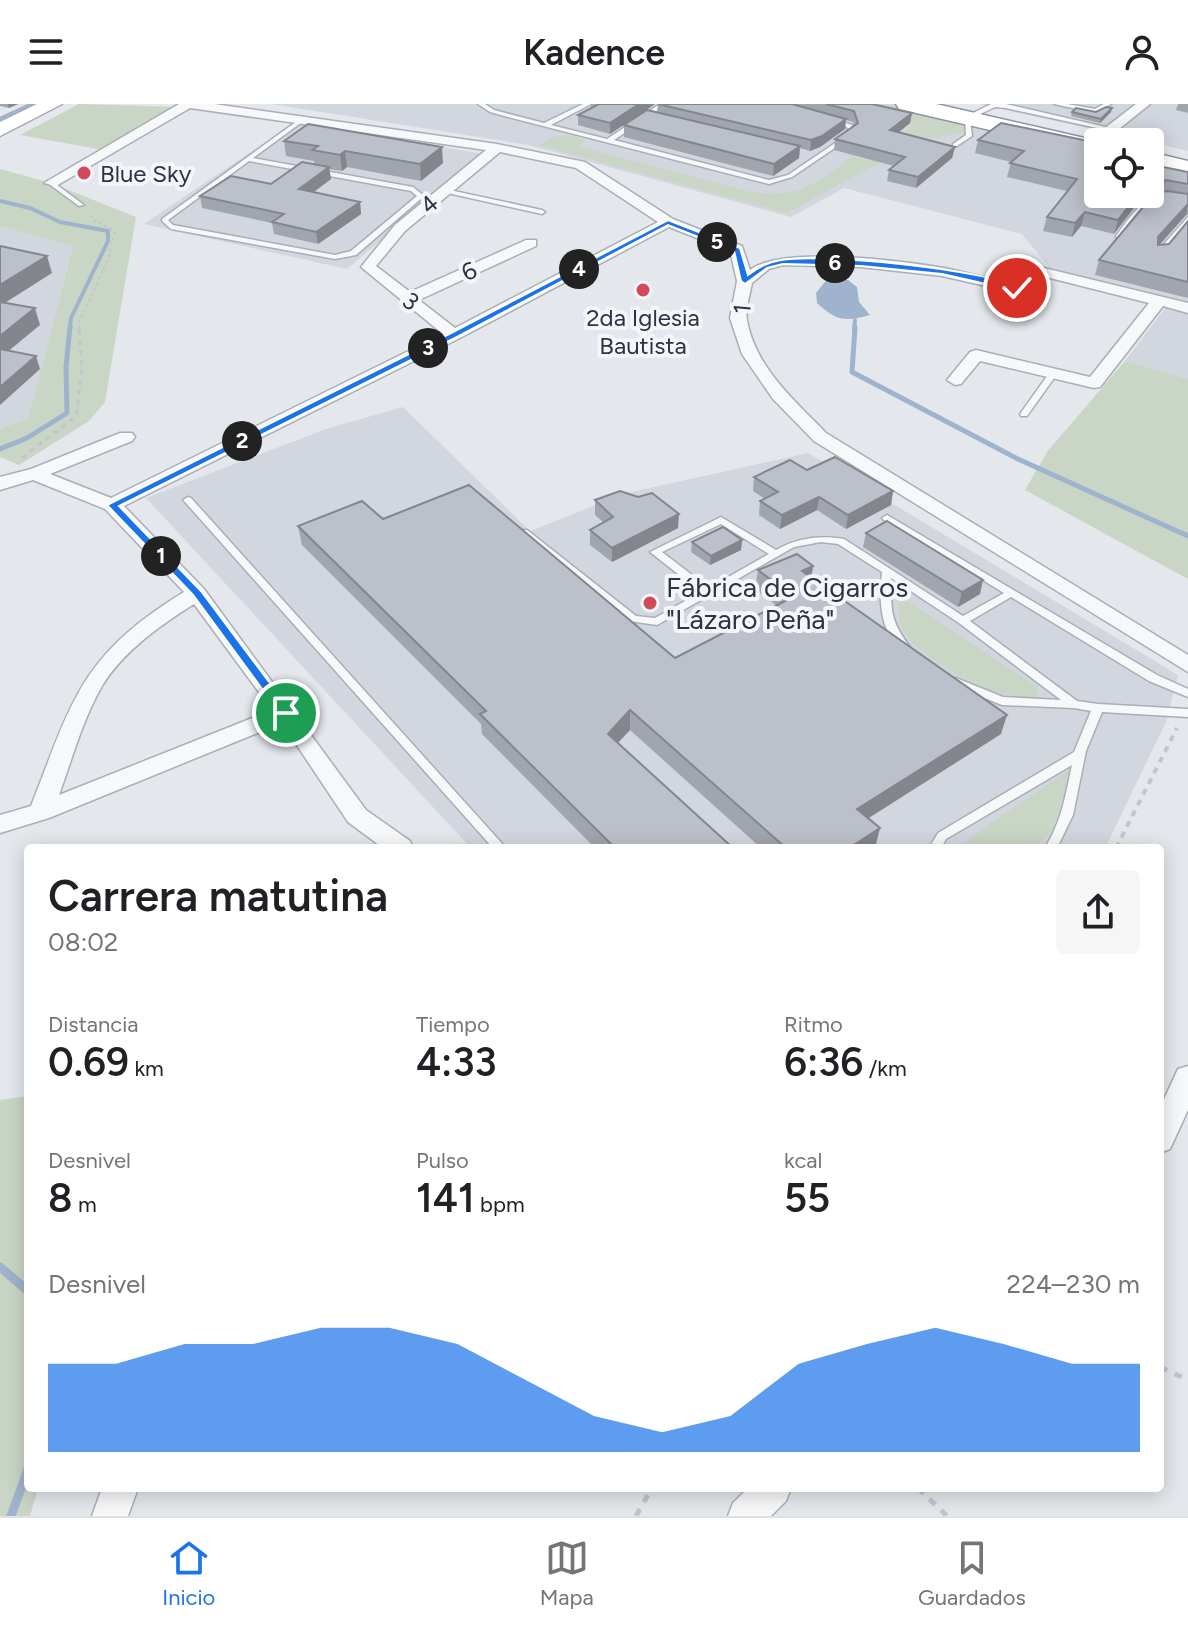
<!DOCTYPE html>
<html lang="es">
<head>
<meta charset="utf-8">
<style>
  :root { --surface:#fff; --page:#f6f6f6; --text:#202124; --muted:#757577; --line:#e0e0e0; --accent:#1a73e8 }
  body { margin:0; font-family:Figtree,sans-serif; background:var(--page); color:var(--text); height:100vh; display:flex; flex-direction:column; font-size:30px; white-space:nowrap }
  * { box-sizing:border-box; margin:0 }
  p { font-size:26px; color:var(--muted) }
  .icon { flex:none; width:44px; height:44px; fill:none; stroke:currentColor; stroke-width:2; stroke-linecap:round; stroke-linejoin:round }
  .map { position:relative; flex:1; overflow:hidden }
  .sheet { position:absolute; left:24px; top:740px; width:1140px; height:648px; display:flex; flex-direction:column; background:var(--surface); border-radius:8px; box-shadow:0 4px 20px #0003 }
  .sheet>* { flex:none }
  .tools { position:absolute; left:1084px; top:24px; display:grid; gap:16px }
  .tools a { display:grid; place-items:center; width:80px; height:80px; border-radius:8px; background:var(--surface); box-shadow:0 4px 20px #0003; font-size:40px }
  .pin { position:absolute; display:grid; place-items:center; width:68px; height:68px; color:#fff; margin:-34px; border:4px solid #fff; border-radius:50%; box-shadow:0 2px 8px #0007 }
  .km { position:absolute; width:40px; height:40px; margin:-20px; border-radius:50%; background:#222; color:#fff; font-size:22px; line-height:40px; text-align:center }
  .round { display:grid; place-items:center; flex:none; width:84px; height:84px; border-radius:8px; background:var(--page) }
  .overview { display:flex; align-items:center; justify-content:space-between; height:136px; padding:0 24px }
  h1 { font-size:44px; font-weight:600; line-height:60px }
  .stats { display:grid; grid-template-columns:repeat(3,1fr); gap:12px; height:136px; padding:8px 24px }
  .stats div { display:grid; align-content:center }
  .stats b { font-size:40px; font-weight:600 }
  .stats small { font-size:22px; font-weight:400 }
  .stats p { font-size:22px }
  .chart { height:224px; padding:16px 24px }
  .chart p { display:flex; justify-content:space-between }
  .chart svg { width:100%; height:144px; margin-top:8px; fill:var(--accent); opacity:.7 }
  header { display:flex; justify-content:space-between; align-items:center; height:104px; padding:0 24px; background:var(--surface); font-size:36px; font-weight:600 }
  .menu { display:flex; justify-content:space-around; align-items:center; height:112px; border-top:2px solid var(--line); background:var(--surface); font-size:22px; color:var(--muted) }
  .menu a { display:grid; justify-items:center; gap:4px }
  .menu .on { color:var(--accent) }
  .map>svg:first-child { display:block }
  .built { fill:#d2d6de }
  .green { fill:#c9d6c5 }
  .water { fill:#9fb4cc }
  .lines { fill:none; stroke-linecap:round; stroke-linejoin:round }
  .stream-far2 { stroke:#9fb4cc; stroke-width:4 }
  .stream-far1 { stroke:#9fb4cc; stroke-width:5 }
  .stream { stroke:#9fb4cc; stroke-width:9 }
  .lane-casing { stroke:#a9aeb7; stroke-width:3 }
  .street-casing { stroke:#a9aeb7; stroke-width:3 }
  .primary-casing { stroke:#a3abb8; stroke-width:3 }
  .highway-casing { stroke:#8b94a3; stroke-width:3 }
  .path-far3 { stroke:#c2c5cb; stroke-width:2; stroke-dasharray:3 3; stroke-linecap:butt }
  .path-far2 { stroke:#c2c5cb; stroke-width:3; stroke-dasharray:5 5; stroke-linecap:butt }
  .path-far1 { stroke:#c2c5cb; stroke-width:4; stroke-dasharray:6 6; stroke-linecap:butt }
  .path { stroke:#c2c5cb; stroke-width:5; stroke-dasharray:8 8; stroke-linecap:butt }
  .lane { fill:#f7f8fa; fill-rule:evenodd }
  .street { fill:#f7f8fa; fill-rule:evenodd }
  .primary { fill:#fff; fill-rule:evenodd }
  .highway { fill:#fff; fill-rule:evenodd }
  .wall { fill:#a1a5ae }
  .shaded-wall { fill:#83868d }
  .building { fill:#bbc0ca; stroke:#83868d; stroke-width:2 }
  .route { fill:#1a73e8; stroke:#fff; stroke-width:2 }
  .poi-dot { fill:#d1495b; stroke:#f4f6f9; stroke-width:3 }
  .labels { text-anchor:middle; dominant-baseline:central; stroke-width:8; stroke-linejoin:round; paint-order:stroke }
  .far-poi-label { font-size:24px; fill:#2b3445; stroke:#f4f6f9; text-anchor:start }
  .far-street-label { font-size:24px; fill:#2b3445; stroke:#f4f6f9 }
  .poi-label { font-size:28px; fill:#2b3445; stroke:#f4f6f9; text-anchor:start }
</style>
</head>
<body>
<header><svg class="icon" aria-label="menu" viewBox="0 0 24 24"><path d="M4 6h16M4 12h16M4 18h16"/></svg>Kadence<svg class="icon" aria-label="person" viewBox="0 0 24 24"><circle cx="12" cy="8" r="4"/><path d="M4 21q1-7 8-7t8 7"/></svg></header>
<div class="map">
<svg width="1188" height="1412" viewBox="0 0 1188 1412">
  <rect width="100%" height="100%" fill="#e4e7ec"/>
  <!-- built -->
  <g class="built">
    <path d="M 272,0 L 899,0 L 1098,46 L 1098,90 L 1150,90 L 1188,66 L 1188,275 L 1125,257 L 1169,199 L 1052,167 L 1022,130 L 844,84 L 791,113 L 529,41 Z"/>
    <path d="M 979,0 L 1188,0 L 1188,47 L 1150,38 Z"/>
    <path d="M 294,19 L 484,50 L 347,165 L 144,120 Z"/>
    <path d="M 0,122 L 73,141 L 28,314 L 0,325 Z"/>
    <path d="M 403,303 L 530,427 L 627,389 L 808,349 L 1178,571 L 1166,618 L 1105,744 L 471,744 L 146,394 L 326,325 Z"/>
  </g>
  <!-- green -->
  <g class="green">
    <path d="M 79,0 L 177,3 L 103,46 L 20,31 Z"/>
    <path d="M 830,0 C 875,0 922,0 964,20 L 965,29 L 925,34 L 787,109 L 538,41 C 555,32 566,27 584,37 L 577,42 L 751,88 C 802,94 812,81 852,53 L 870,57 L 895,39 L 875,24 L 905,30 L 911,20 Z"/>
    <path d="M 0,65 L 51,79 L 136,113 L 105,298 L 89,317 L 19,361 L 0,353 L 0,325 L 28,314 L 73,142 L 0,122 Z"/>
    <path d="M 1125,257 L 1188,275 L 1188,475 L 1025,386 L 1047,348 Z"/>
    <path d="M 903,497 L 911,499 L 1038,583 L 1038,592 C 1006,604 922,556 905,530 C 899,520 898,510 898,499 Z"/>
    <path d="M 1072,664 L 1053,725 L 1034,744 L 959,744 L 983,724 Z"/>
    <path d="M 28,992 L 28,1384 L 38,1384 L 30,1412 L 0,1412 L 0,996 Z"/>
  </g>
  <!-- water -->
  <path class="water" d="M 829,173 L 848,176 L 857,183 L 859,198 L 870,211 C 845,218 836,217 817,199 L 816,189 Z"/>
  <g class="lines">
    <!-- stream-far2 -->
    <g class="stream-far2">
      <path d="M 0,15 L 32,0"/>
      <path d="M 0,97 L 30,104 L 60,118 L 108,127 L 108,137 L 71,214 L 70,225"/>
      <path d="M 854,225 L 855,216"/>
    </g>
    <!-- stream-far1 -->
    <g class="stream-far1">
      <path d="M 855,223 L 852,268 L 1018,355 L 1188,432"/>
      <path d="M 0,345 L 27,334 L 67,309 L 66,263 L 70,223"/>
    </g>
    <!-- stream -->
    <g class="stream">
      <path d="M 0,1163 L 28,1187"/>
      <path d="M 11,1412 L 28,1365"/>
    </g>
    <defs>
      <g id="lane">
        <path d="M 478,0 L 485,0 L 494,6 L 544,19 L 583,0 L 591,0 L 551,21 L 607,35 L 660,0 L 667,0 L 614,36 L 769,76 L 788,71 L 847,31 L 849,27 L 847,23 L 829,16 L 829,14 L 852,21 L 855,27 L 851,33 L 792,73 L 769,80 L 508,13 L 490,8 Z"/>
        <path d="M 991,0 L 1006,0 L 1114,25 L 1111,27 L 1006,4 L 995,3 L 970,15 L 972,32 L 957,42 L 953,42 L 953,40 L 966,31 L 965,13 Z"/>
        <path d="M 1054,0 L 1067,0 L 1095,5 L 1104,0 L 1111,0 L 1096,9 Z"/>
        <path d="M 300,15 L 302,18 L 253,54 L 413,83 L 424,92 L 356,151 L 335,155 L 171,125 L 162,117 L 162,115 ZM 249,57 L 411,87 L 417,92 L 351,147 L 335,151 L 173,121 L 168,116 Z"/>
        <path d="M 49,78 L 53,78 L 84,101 L 79,102 L 49,80 Z"/>
        <path d="M 445,85 L 542,106 L 545,108 L 542,110 L 443,88 L 443,86 Z"/>
        <path d="M 1161,93 L 1188,97 L 1188,101 C 1145,92 1147,101 1123,134 L 1117,134 L 1116,132 C 1129,115 1139,95 1161,93 Z"/>
        <path d="M 1188,113 L 1188,120 L 1162,153 L 1156,153 L 1156,149 Z"/>
        <path d="M 1050,268 L 1057,270 L 1027,312 L 1021,312 L 1020,310 Z"/>
        <path d="M 188,393 L 191,394 L 506,744 L 493,744 L 185,398 L 183,396 Z"/>
        <path d="M 887,411 L 1157,571 L 1188,585 L 1188,593 L 1149,577 L 1011,493 L 970,517 L 1077,597 L 1098,600 L 1188,605 L 1188,613 L 1102,608 L 1086,647 L 1073,711 L 1057,744 L 1045,744 C 1062,716 1065,693 1072,661 L 946,735 L 941,744 L 929,744 L 938,729 L 1074,648 L 1091,607 L 1074,604 L 1002,601 L 952,581 L 951,578 L 956,574 L 1003,593 L 1061,596 L 959,519 L 891,474 C 891,507 890,516 910,543 L 905,546 C 879,532 879,494 882,468 L 838,440 L 821,438 L 794,443 L 657,521 L 629,517 L 519,428 L 521,426 L 527,426 L 636,512 L 655,514 L 701,488 L 650,448 L 721,413 L 776,446 C 797,434 821,431 844,435 L 963,512 L 1004,489 L 884,416 L 882,414 ZM 721,420 L 769,450 L 709,484 L 662,448 Z"/>
      </g>
      <g id="street">
        <path d="M 179,0 L 214,0 L 497,40 L 585,58 L 673,115 L 742,142 L 750,166 C 782,141 903,157 944,164 C 966,168 989,176 1011,178 C 1022,179 1033,167 1044,164 L 1188,199 L 1188,209 L 1163,202 L 1100,283 L 1094,284 L 980,257 L 961,280 L 955,281 L 947,276 L 970,248 L 976,246 L 1090,273 L 1149,199 L 1046,173 L 1017,189 L 942,172 L 861,163 L 783,161 L 769,165 L 752,179 C 750,190 745,205 747,216 C 755,263 795,297 826,329 L 1188,551 L 1188,568 L 814,337 L 773,295 L 742,250 L 730,214 L 737,177 L 730,147 L 669,123 L 460,234 L 124,402 L 204,485 L 366,706 L 410,737 L 413,744 L 383,744 L 348,718 L 282,619 L 49,714 L 0,729 L 0,711 L 31,702 C 73,595 81,551 184,488 L 105,405 L 33,376 L 0,386 L 0,373 L 31,365 L 120,329 L 132,329 L 135,333 L 132,337 L 50,370 L 111,394 L 443,230 L 361,163 L 395,121 L 486,46 L 190,4 L 56,82 L 44,79 ZM 500,48 L 576,64 L 658,118 L 455,224 L 419,196 L 536,142 L 536,136 L 526,136 L 410,188 L 376,162 L 405,127 ZM 194,500 L 272,606 L 59,691 C 72,655 83,615 102,582 C 123,547 161,521 194,500 Z"/>
        <path d="M 1136,0 L 1150,0 L 1104,37 L 1096,37 L 1096,31 Z"/>
        <path d="M 1188,962 L 1188,1006 L 1170,1045 L 1160,1049 L 1160,1004 L 1178,965 Z"/>
        <path d="M 102,1384 L 138,1384 L 128,1412 L 92,1412 Z"/>
        <path d="M 748,1384 L 791,1384 L 786,1397 L 771,1412 L 728,1412 L 733,1399 Z"/>
      </g>
      <path id="primary" d="M 37,0 L 62,0 L 0,32 L 0,18 Z"/>
      <g id="highway">
        <path d="M 896,0 L 936,0 L 1102,38 L 1098,38 L 1098,51 L 899,5 Z"/>
        <path d="M 1150,48 L 1188,57 L 1188,71 L 1150,62 Z"/>
      </g>
    </defs>
    <!-- lane casing -->
    <use href="#lane" class="lane-casing"/>
    <!-- street casing -->
    <use href="#street" class="street-casing"/>
    <!-- primary casing -->
    <use href="#primary" class="primary-casing"/>
    <!-- highway casing -->
    <use href="#highway" class="highway-casing"/>
    <!-- path-far3 -->
    <path class="path-far3" d="M 79,225 L 79,219 L 108,155 L 115,127 L 95,117 L 87,108"/>
    <!-- path-far2 -->
    <path class="path-far2" d="M 22,354 L 76,312 L 82,266 L 79,223"/>
    <!-- path-far1 -->
    <path class="path-far1" d="M 1116,744 L 1177,624"/>
    <!-- path -->
    <g class="path">
      <path d="M 1160,1263 L 1188,1276"/>
      <path d="M 918,1384 L 947,1412"/>
      <path d="M 636,1412 L 652,1384"/>
    </g>
    <!-- lane -->
    <use href="#lane" class="lane"/>
    <!-- street -->
    <use href="#street" class="street"/>
    <!-- primary -->
    <use href="#primary" class="primary"/>
    <!-- highway -->
    <use href="#highway" class="highway"/>
  </g>
  <!-- wall -->
  <g class="wall">
    <path d="M 0,0 L 18,0 L 9,4 L 0,2 Z"/>
    <path d="M 591,0 L 655,0 L 610,30 L 578,21 L 578,11 L 591,3 Z"/>
    <path d="M 658,0 L 826,0 L 912,9 L 910,19 L 899,28 L 955,43 L 952,54 L 916,84 L 887,77 L 889,66 L 894,62 L 834,46 L 835,35 L 854,22 L 853,18 L 846,16 L 845,25 L 820,43 L 810,47 L 800,44 L 799,54 L 773,72 L 624,33 L 624,21 L 657,9 Z"/>
    <path d="M 1178,0 L 1188,0 L 1188,9 L 1176,6 Z"/>
    <path d="M 1112,4 L 1111,8 L 1100,19 L 1071,12 L 1072,8 L 1096,8 Z"/>
    <path d="M 978,36 L 1150,49 L 1154,52 L 1152,58 L 1153,61 L 1188,68 L 1188,111 L 1186,111 L 1159,141 L 1169,140 L 1188,117 L 1188,194 L 1095,171 L 1099,156 L 1152,93 L 1145,95 L 1133,105 L 1114,130 L 1081,122 L 1072,133 L 1043,127 L 1047,113 L 1067,87 L 1007,73 L 1011,58 L 975,49 Z"/>
    <path d="M 284,37 L 443,59 L 421,77 L 347,63 L 342,67 L 329,65 L 331,75 L 314,88 L 360,98 L 361,110 L 318,140 L 274,130 L 272,119 L 202,104 L 200,92 L 271,80 L 315,61 L 314,57 L 286,52 Z"/>
    <path d="M 807,366 L 893,387 L 891,401 L 846,425 L 817,406 L 780,425 L 759,411 L 760,397 L 765,395 L 753,387 L 754,373 Z"/>
    <path d="M 638,393 L 678,424 L 612,458 L 590,441 L 590,426 L 603,418 L 595,411 L 595,396 Z"/>
    <path d="M 383,415 L 675,554 L 777,502 L 755,485 L 758,466 L 813,462 L 811,474 L 1001,630 L 868,714 L 875,744 L 761,744 L 630,626 L 618,639 L 733,744 L 595,744 L 482,630 L 481,620 L 302,441 L 298,422 Z"/>
    <path d="M 866,429 L 980,490 L 958,503 L 863,443 Z"/>
    <path d="M 742,436 L 741,446 L 710,461 L 691,448 L 692,438 Z"/>
  </g>
  <!-- shaded-wall -->
  <g class="shaded-wall">
    <path d="M 8,0 L 18,0 L 9,4 Z"/>
    <path d="M 639,0 L 655,0 L 610,30 L 610,19 Z"/>
    <path d="M 1112,4 L 1111,8 L 1100,19 L 1101,15 Z"/>
    <path d="M 912,9 L 910,19 L 888,37 L 890,26 Z"/>
    <path d="M 846,15 L 845,25 L 820,43 L 810,47 L 811,36 Z"/>
    <path d="M 800,42 L 799,54 L 773,72 L 774,60 Z"/>
    <path d="M 442,43 L 443,59 L 421,77 L 420,60 Z"/>
    <path d="M 955,43 L 952,54 L 916,84 L 918,73 Z"/>
    <path d="M 345,47 L 347,63 L 342,67 L 340,51 Z"/>
    <path d="M 329,63 L 331,75 L 301,97 L 299,85 Z"/>
    <path d="M 1166,76 L 1161,90 L 1145,95 L 1133,105 L 1114,130 L 1118,116 L 1138,90 L 1150,90 L 1150,81 Z"/>
    <path d="M 360,98 L 361,110 L 318,140 L 316,128 Z"/>
    <path d="M 1188,100 L 1186,111 L 1154,147 L 1158,133 Z"/>
    <path d="M 1085,108 L 1081,122 L 1072,133 L 1075,119 Z"/>
    <path d="M 47,152 L 52,169 L 0,202 L 0,181 Z"/>
    <path d="M 35,204 L 40,221 L 0,254 L 0,232 Z"/>
    <path d="M 36,252 L 40,265 L 0,301 L 0,283 Z"/>
    <path d="M 893,387 L 891,401 L 846,425 L 848,411 Z"/>
    <path d="M 819,393 L 817,406 L 780,425 L 782,411 Z"/>
    <path d="M 679,410 L 678,424 L 612,458 L 612,444 Z"/>
    <path d="M 742,436 L 741,446 L 710,461 L 711,452 Z"/>
    <path d="M 813,462 L 810,481 L 802,467 Z"/>
    <path d="M 983,476 L 980,490 L 958,503 L 962,488 Z"/>
    <path d="M 630,606 L 630,626 L 608,649 L 608,630 Z"/>
    <path d="M 1007,611 L 1001,630 L 853,724 L 857,705 Z"/>
    <path d="M 880,724 L 875,744 L 849,744 Z"/>
  </g>
  <!-- building -->
  <g class="building">
    <path d="M 599,0 L 639,0 L 610,19 L 578,11 Z"/>
    <path d="M 658,0 L 792,0 L 846,15 L 822,32 L 811,36 Z"/>
    <path d="M 826,0 L 872,0 L 912,9 L 890,26 L 955,43 L 918,73 L 889,66 L 905,53 L 835,35 L 858,19 L 854,7 Z"/>
    <path d="M 1106,3 L 1112,4 L 1101,15 L 1072,8 L 1076,4 L 1096,8 Z"/>
    <path d="M 647,6 L 800,42 L 774,60 L 624,21 Z"/>
    <path d="M 1001,19 L 1098,39 L 1098,90 L 1138,90 L 1118,116 L 1085,108 L 1075,119 L 1047,113 L 1077,75 L 1010,59 L 1024,47 L 978,36 Z"/>
    <path d="M 308,20 L 442,43 L 420,60 L 345,47 L 340,51 L 312,46 L 318,42 L 284,37 Z"/>
    <path d="M 1150,49 L 1154,52 L 1151,54 L 1153,61 L 1188,68 L 1188,80 L 1166,76 L 1150,81 Z"/>
    <path d="M 302,58 L 329,63 L 299,85 L 360,98 L 316,128 L 272,118 L 284,110 L 200,92 L 231,72 L 271,80 Z"/>
    <path d="M 1167,87 L 1188,90 L 1188,100 L 1158,133 L 1158,141 L 1169,140 L 1188,117 L 1188,178 L 1099,156 L 1154,90 Z"/>
    <path d="M 0,142 L 47,152 L 0,181 Z"/>
    <path d="M 0,198 L 35,204 L 0,232 Z"/>
    <path d="M 0,245 L 36,252 L 0,283 Z"/>
    <path d="M 835,353 L 893,387 L 848,411 L 819,393 L 782,411 L 760,397 L 778,388 L 754,373 L 790,356 L 807,366 Z"/>
    <path d="M 469,381 L 675,554 L 793,493 L 758,466 L 797,450 L 813,462 L 802,467 L 1007,611 L 857,705 L 880,724 L 849,744 L 786,744 L 630,606 L 608,630 L 733,744 L 615,744 L 480,610 L 486,607 L 298,422 L 362,397 L 383,415 Z"/>
    <path d="M 620,387 L 638,393 L 652,389 L 679,410 L 612,444 L 590,426 L 613,413 L 595,396 Z"/>
    <path d="M 887,417 L 983,476 L 962,488 L 866,429 Z"/>
    <path d="M 723,423 L 742,436 L 711,452 L 692,438 Z"/>
  </g>
  <!-- route -->
  <path class="route" d="M 668,116 L 740,144 L 748,171 C 758,163 767,158 781,156 C 823,149 984,165 1021,184 L 1017,187 L 942,170 L 861,162 L 783,160 L 767,164 L 745,180 L 741,177 L 734,147 L 668,121 L 457,233 L 119,402 L 201,487 L 290,606 L 292,609 L 286,613 L 282,612 L 193,491 L 107,401 L 451,229 Z"/>
  <!-- markers -->
  <g class="poi-dot">
    <circle cx="84" cy="69" r="8"/>
    <circle cx="643" cy="186" r="8"/>
    <circle cx="650" cy="499" r="8"/>
  </g>
  <g class="labels">
    <!-- far-poi labels -->
    <g class="far-poi-label">
      <text x="100" y="69">Blue Sky</text>
      <text x="643" y="213" text-anchor="middle">2da Iglesia<tspan x="643" dy="28">Bautista</tspan></text>
    </g>
    <!-- far-street labels -->
    <g class="far-street-label">
      <text transform="translate(429 100) rotate(-40)">4</text>
      <text transform="translate(469 167) rotate(-24)">6</text>
      <text transform="translate(411 197) rotate(38)">3</text>
      <text transform="translate(742 205) rotate(-85)">1</text>
    </g>
    <!-- poi labels -->
    <g class="poi-label">
      <text x="666" y="483">Fábrica de Cigarros<tspan x="666" dy="32">"Lázaro Peña"</tspan></text>
    </g>
  </g>
</svg>
<div class="tools">
<a><svg class="icon" aria-label="locate" viewBox="0 0 24 24"><circle cx="12" cy="12" r="6"/><path d="M12 2v4M12 18v4M2 12h4M18 12h4"/></svg></a>
</div>
<div class="pin" style="left:286px;top:609px;background:#1e9e55"><svg class="icon" aria-label="arrive" viewBox="0 0 24 24"><path d="M6 21V4h12l-3 4 3 4H6"/></svg></div>
<div class="pin" style="left:1017px;top:184px;background:#d93025"><svg class="icon" aria-label="check" viewBox="0 0 24 24"><path d="M5 12l5 5 9-10"/></svg></div>
<b class="km" style="left:161px;top:452px">1</b>
<b class="km" style="left:242px;top:337px">2</b>
<b class="km" style="left:428px;top:244px">3</b>
<b class="km" style="left:579px;top:165px">4</b>
<b class="km" style="left:717px;top:138px">5</b>
<b class="km" style="left:835px;top:159px">6</b>
<section class="sheet">
<div class="overview"><div><h1>Carrera matutina</h1><p>08:02</p></div><a class="round"><svg class="icon" aria-label="share" viewBox="0 0 24 24"><path d="M12 15V3M7 8l5-5 5 5M5 13v7h14v-7"/></svg></a></div>
<div class="stats">
<div><p>Distancia</p><b>0.69<small> km</small></b></div>
<div><p>Tiempo</p><b>4:33</b></div>
<div><p>Ritmo</p><b>6:36<small> /km</small></b></div>
</div>
<div class="stats">
<div><p>Desnivel</p><b>8<small> m</small></b></div>
<div><p>Pulso</p><b>141<small> bpm</small></b></div>
<div><p>kcal</p><b>55</b></div>
</div>
<div class="chart"><p><span>Desnivel</span>224–230 m</p>
<svg viewBox="0 0 160 44" preserveAspectRatio="none"><path d="M0 44V17L10 17L20 11L30 11L40 6L50 6L60 11L70 22L80 33L90 38L100 33L110 17L120 11L130 6L140 11L150 17L160 17V44z"/></svg>
</div>
</section>
</div>
<nav class="menu">
<a class="on"><svg class="icon" aria-label="home" viewBox="0 0 24 24"><path d="M3 11l9-7 9 7M6 9v11h12V9"/></svg>Inicio</a>
<a><svg class="icon" aria-label="map" viewBox="0 0 24 24"><path d="M3 6l6-2 6 2 6-2v14l-6 2-6-2-6 2zM9 4v14M15 6v14"/></svg>Mapa</a>
<a><svg class="icon" aria-label="saved" viewBox="0 0 24 24"><path d="M7 4h10v16l-5-4-5 4z"/></svg>Guardados</a>
</nav>
</body>
</html>
